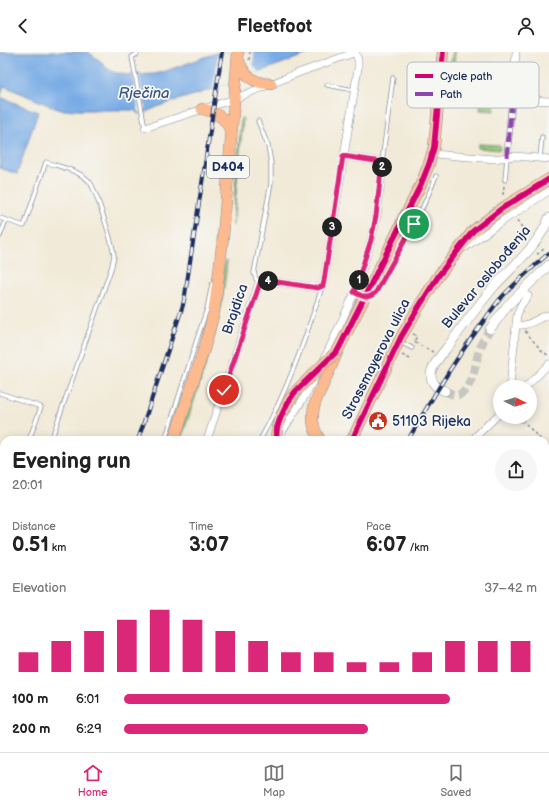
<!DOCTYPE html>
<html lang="en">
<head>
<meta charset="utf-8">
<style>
  :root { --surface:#fff; --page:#f6f6f6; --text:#222; --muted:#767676; --line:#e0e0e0; --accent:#db2777 }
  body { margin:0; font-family:"Balsamiq Sans",sans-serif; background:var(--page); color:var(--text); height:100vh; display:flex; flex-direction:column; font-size:15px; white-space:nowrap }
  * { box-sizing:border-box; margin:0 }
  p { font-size:13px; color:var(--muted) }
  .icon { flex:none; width:22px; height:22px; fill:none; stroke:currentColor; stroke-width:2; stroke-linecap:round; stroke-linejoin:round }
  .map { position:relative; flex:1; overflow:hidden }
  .drawer { position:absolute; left:0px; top:384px; width:549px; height:316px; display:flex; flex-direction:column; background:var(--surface); border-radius:12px 12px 0 0; box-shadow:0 2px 10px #0003 }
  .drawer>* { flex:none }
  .needle { width:26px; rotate:95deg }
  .buttons { position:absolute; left:493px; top:328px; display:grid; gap:8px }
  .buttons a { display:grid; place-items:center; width:44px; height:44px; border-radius:50%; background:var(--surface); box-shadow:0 2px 10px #0003; font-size:20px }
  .pin { position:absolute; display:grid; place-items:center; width:34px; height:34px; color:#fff; margin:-17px; border:2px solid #fff; border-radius:50%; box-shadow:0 1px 4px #0007 }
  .km { position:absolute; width:20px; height:20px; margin:-10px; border-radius:50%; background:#222; color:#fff; font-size:11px; line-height:20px; text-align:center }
  .round { display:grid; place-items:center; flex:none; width:42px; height:42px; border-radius:21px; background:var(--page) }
  .summary { display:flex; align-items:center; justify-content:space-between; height:68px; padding:0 12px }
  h1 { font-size:22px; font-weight:800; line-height:30px }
  .figures { display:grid; grid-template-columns:repeat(3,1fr); gap:6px; height:68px; padding:4px 12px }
  .figures div { display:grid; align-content:center }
  .figures b { font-size:20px; font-weight:800 }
  .figures small { font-size:11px; font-weight:400 }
  .figures p { font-size:11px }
  .chart { height:112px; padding:8px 12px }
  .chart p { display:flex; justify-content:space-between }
  .chart svg { width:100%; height:72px; margin-top:4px; stroke:var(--accent); stroke-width:6 }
  ul { padding:0 12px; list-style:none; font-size:13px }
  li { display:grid; grid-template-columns:64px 48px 1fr; align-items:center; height:30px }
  li i { height:10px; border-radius:5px; background:var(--accent) }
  header { display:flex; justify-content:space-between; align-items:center; height:52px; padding:0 12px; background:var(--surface); font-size:18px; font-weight:800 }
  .tabs { display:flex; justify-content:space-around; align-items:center; height:56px; border-top:1px solid var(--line); background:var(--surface); font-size:11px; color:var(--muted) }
  .tabs a { display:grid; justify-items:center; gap:2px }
  .tabs .on { color:var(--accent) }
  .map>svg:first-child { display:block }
  .green { fill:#96c777; stroke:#587b6a }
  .forest { fill:#78ac68; stroke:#4a6e63 }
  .water { fill:#78abe5; stroke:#4a6da2 }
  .pier { fill:#f2ead8 }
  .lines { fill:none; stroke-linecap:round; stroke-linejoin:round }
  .tertiary-tunnel { stroke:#c7c5c0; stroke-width:9; stroke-dasharray:9 4.5; stroke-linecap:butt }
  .service-casing { stroke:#868c9b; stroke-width:5 }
  .pedestrian-casing { stroke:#868c9b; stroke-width:7 }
  .minor-casing { stroke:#868c9b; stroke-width:8 }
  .tertiary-casing { stroke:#868c9b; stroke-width:10 }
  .secondary-casing { stroke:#868c9b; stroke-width:12 }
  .primary-casing { stroke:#868c9b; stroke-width:12 }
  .path { stroke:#868c9b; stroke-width:1.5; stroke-dasharray:3 3; stroke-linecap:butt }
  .service { stroke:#fff; stroke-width:3.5 }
  .pedestrian { stroke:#fff; stroke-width:5.5 }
  .minor { stroke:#fff; stroke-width:7 }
  .tertiary { stroke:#fff; stroke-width:9 }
  .secondary { stroke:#fee3d2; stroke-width:10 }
  .primary { stroke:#fcba8e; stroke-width:11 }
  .rail-casing { stroke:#1b2f5e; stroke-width:4 }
  .rail { stroke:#f6f6f2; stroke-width:2.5; stroke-dasharray:8; stroke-linecap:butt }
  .primary-bridge-casing { stroke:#868c9b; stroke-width:12; stroke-linecap:butt }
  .primary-bridge { stroke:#fcba8e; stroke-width:11 }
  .quiet { stroke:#8e44ad; stroke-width:5; stroke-dasharray:10 5; stroke-linecap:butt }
  .cycleway-casing { stroke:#f6f6f2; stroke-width:8 }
  .cycleway { stroke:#d6006c; stroke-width:6 }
  .route-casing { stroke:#fff; stroke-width:8 }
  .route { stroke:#db2777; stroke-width:5 }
  .labels { text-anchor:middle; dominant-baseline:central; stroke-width:3.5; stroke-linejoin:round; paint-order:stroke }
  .shield { fill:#f6f6f2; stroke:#5d6b8a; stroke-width:1 }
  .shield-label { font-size:13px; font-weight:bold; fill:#1b2f5e }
  .street-label { font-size:14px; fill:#1b2f5e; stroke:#f6f6f2 }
  .poi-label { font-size:14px; fill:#1b2f5e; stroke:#f6f6f2; text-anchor:start }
  .water-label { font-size:15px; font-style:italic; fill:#375486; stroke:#f6f6f2 }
  .key { fill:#f6f6f2; stroke:#b4bac6; stroke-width:1 }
  .key-label { font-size:11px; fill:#1b2f5e }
</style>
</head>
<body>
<header><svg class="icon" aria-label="back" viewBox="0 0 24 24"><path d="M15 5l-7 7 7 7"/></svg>Fleetfoot<svg class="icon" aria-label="person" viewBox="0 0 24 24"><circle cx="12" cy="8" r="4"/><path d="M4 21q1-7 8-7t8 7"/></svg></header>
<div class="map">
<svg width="549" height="700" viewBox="0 0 549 700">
  <rect width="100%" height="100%" fill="#f6f6f2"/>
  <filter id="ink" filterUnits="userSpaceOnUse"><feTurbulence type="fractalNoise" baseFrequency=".025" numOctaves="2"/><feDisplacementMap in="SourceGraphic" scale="8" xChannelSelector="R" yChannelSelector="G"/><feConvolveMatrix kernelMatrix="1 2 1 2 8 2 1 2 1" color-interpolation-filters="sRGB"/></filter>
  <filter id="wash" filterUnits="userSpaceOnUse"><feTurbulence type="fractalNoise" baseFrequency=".012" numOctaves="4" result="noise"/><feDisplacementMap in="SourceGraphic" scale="16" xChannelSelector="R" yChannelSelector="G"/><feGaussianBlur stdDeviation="0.9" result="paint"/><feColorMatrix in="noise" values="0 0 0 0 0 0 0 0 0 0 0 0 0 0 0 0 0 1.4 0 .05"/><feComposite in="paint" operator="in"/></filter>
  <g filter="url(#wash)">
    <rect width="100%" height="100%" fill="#f2ead8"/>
    <!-- green -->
    <g class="green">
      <path d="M 453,0 L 455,0 L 453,31 C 446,23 450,9 453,0 Z"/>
      <path d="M 481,50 L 494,51 L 494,59 L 480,58 Z"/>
      <path d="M 241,66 L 243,67 L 233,173 L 232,174 Z"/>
      <path d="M 478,92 L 500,93 L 500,98 L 478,96 Z"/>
      <path d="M 225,209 L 227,210 C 222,272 200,330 181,388 L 178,388 Z"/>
    </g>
    <!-- forest -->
    <path class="forest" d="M 223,696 L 272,696 L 271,700 L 221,700 Z"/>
    <!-- water -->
    <path class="water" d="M 0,0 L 88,0 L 103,11 L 105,15 L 113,20 L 127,23 L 133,23 L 155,22 L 166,19 L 219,0 L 313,0 L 213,37 L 162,53 L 146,60 L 139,62 L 137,61 L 134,58 L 60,58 L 4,34 L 0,45 L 38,60 L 17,122 L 0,116 Z"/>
    <!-- pier -->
    <g class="pier">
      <path d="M 218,0 L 254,0 L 253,12 L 256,17 L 260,20 L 213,37 Z"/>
      <path d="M 133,23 L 139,23 L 146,60 L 139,62 Z"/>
    </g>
  </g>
  <g filter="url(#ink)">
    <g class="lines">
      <!-- tertiary-tunnel -->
      <path class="tertiary-tunnel" d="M 445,339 C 449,341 455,344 460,342 C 473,336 475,309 480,297 C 482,290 486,283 490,277"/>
      <defs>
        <g id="service">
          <path d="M 137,0 L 137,2 L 132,5 L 145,76"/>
          <path d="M 327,33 L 354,38"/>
          <path d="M 258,69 L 268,94 L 271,111 L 271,131 L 254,221 L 256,227 L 259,231"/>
          <path d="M 540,106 L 542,85"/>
          <path d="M 382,110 L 393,26"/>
          <path d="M 505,128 L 507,105"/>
          <path d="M 0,166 L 6,168 L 0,184"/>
          <path d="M 6,168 L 24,174 L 46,110 C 60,115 78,118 89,129 C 95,135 114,195 114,205 C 113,208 112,211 112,214 L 51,388"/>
          <path d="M 355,240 C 364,245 368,247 376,240 C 397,202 421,164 436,124"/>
          <path d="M 400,290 L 412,296"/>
          <path d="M 0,341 L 41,355 L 29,388"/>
          <path d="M 519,365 L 522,368"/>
          <path d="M 165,388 L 200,278 L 207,257 L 212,232"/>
          <path d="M 260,388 C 287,340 305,288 322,235"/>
          <path d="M 545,445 L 549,451"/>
          <path d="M 0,472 L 4,460"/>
          <path d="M 0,534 L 4,523"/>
        </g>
        <path id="pedestrian" d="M 507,105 L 512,47"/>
        <g id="minor">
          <path d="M 439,39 L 512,47 L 549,49"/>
          <path d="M 512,47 L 516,0"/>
          <path d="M 145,76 L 234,47 L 298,21 L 356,0"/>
          <path d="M 433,102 L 494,107 L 515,104 L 549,107"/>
          <path d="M 460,197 L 466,195 L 498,172 L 549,139"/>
          <path d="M 516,273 C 529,275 536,266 549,263"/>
          <path d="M 324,308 L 355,240 L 360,225 L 371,188 L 377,164 L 382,118 L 382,110 L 343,104"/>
          <path d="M 510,335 L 517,263 L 521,253 L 528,244"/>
          <path d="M 526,335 L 549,312"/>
          <path d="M 207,388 L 259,231 L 264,228 L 318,236 L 323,234 L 324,229 L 358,16 L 358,8 L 355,0"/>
          <path d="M 277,388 L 303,347 L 315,325"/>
          <path d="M 472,388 L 500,361"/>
          <path d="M 545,426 L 549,421"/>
          <path d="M 545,457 L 549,453"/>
          <path d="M 36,700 L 42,696"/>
          <path d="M 317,700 L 319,696"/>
          <path d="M 383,700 L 387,696"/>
        </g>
        <g id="tertiary">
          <path d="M 490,277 L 507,254 L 549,213"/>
          <path d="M 445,339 C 437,336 430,331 431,321 C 433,311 443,301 449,293 C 463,274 477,255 492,237 C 512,214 538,195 549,166"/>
          <path d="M 545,636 L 549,632"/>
          <path d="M 487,700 L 491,696"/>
        </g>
        <path id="secondary" d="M 206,700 L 209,696"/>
        <g id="primary">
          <path d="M 238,7 C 244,24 253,31 271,32"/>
          <path d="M 202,57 C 216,60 228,67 231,82"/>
          <path d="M 372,231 L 421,132 L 429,112 L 434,95 L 443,0"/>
          <path d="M 174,388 L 205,294 L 214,260 L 219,220 L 223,185 L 238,0"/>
          <path d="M 320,388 C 315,380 312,371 313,362 C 313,353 318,343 322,335 C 327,323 333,311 338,298"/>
          <path d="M 352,388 L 401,285 L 420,253 L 439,223 L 473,179 L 501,157 L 549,127"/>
          <path d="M 0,685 L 4,681"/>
          <path d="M 138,696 L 145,700"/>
          <path d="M 107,700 L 112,696"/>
          <path d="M 119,700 L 124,697 L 127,696"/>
          <path d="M 172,700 L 176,696"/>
        </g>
      </defs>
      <!-- service casing -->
      <use href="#service" class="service-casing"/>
      <!-- pedestrian casing -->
      <use href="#pedestrian" class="pedestrian-casing"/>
      <!-- minor casing -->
      <use href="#minor" class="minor-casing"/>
      <!-- tertiary casing -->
      <use href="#tertiary" class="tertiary-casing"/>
      <!-- secondary casing -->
      <use href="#secondary" class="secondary-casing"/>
      <!-- primary casing -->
      <use href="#primary" class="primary-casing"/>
      <!-- path -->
      <g class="path">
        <path d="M 249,8 L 250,0"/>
        <path d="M 503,143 L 504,133"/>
        <path d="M 517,168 L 523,177"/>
        <path d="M 537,201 L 538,202 L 546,195"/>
        <path d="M 525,279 L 541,298 L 549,304"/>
        <path d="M 413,282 L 417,284 L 414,290 L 433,300"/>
        <path d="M 402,303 L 410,307"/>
        <path d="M 526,372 L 541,388"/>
        <path d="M 545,393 L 549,397"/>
        <path d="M 399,700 L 398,699 L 400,696"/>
      </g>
      <!-- service -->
      <use href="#service" class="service"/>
      <!-- pedestrian -->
      <use href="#pedestrian" class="pedestrian"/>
      <!-- minor -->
      <use href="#minor" class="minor"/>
      <!-- tertiary -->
      <use href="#tertiary" class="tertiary"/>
      <!-- secondary -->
      <use href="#secondary" class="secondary"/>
      <!-- primary -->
      <use href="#primary" class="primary"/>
      <defs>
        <g id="rail">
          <path d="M 138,388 L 183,253 L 185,243 L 222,0"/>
          <path d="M 408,388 C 430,350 452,312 478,277 C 485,267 492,257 500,247 C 515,231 532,216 549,201"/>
          <path d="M 2,700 L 4,696"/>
          <path d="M 185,700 L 188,696"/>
        </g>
      </defs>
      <!-- rail casing -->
      <use href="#rail" class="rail-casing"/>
      <!-- rail -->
      <use href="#rail" class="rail"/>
      <defs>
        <path id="primary-bridge" d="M 276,388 L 277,376 L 280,367 L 288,350 L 295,340 L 338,298 L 372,231"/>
      </defs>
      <!-- primary-bridge casing -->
      <use href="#primary-bridge" class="primary-bridge-casing"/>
      <!-- primary-bridge -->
      <use href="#primary-bridge" class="primary-bridge"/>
      <!-- quiet -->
      <path class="quiet" d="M 507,105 L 512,47"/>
      <defs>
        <g id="cycleway">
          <path d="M 276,388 L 277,376 L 280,367 L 288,350 L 295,340 L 338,298 L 421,132 L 429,112 L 434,95 L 443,0"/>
          <path d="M 352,388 L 401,285 L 420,253 L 439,223 L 473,179 L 501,157 L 549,127"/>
        </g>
      </defs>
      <!-- cycleway casing -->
      <use href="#cycleway" class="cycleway-casing"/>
      <!-- cycleway -->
      <use href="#cycleway" class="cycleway"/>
    </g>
  </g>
  <g class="lines" filter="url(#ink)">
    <defs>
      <path id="route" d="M 224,338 L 260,231 L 264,228 L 318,236 L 323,234 L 324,229 L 343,104 L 382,110 L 376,164 L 371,188 L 354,240 C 363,245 368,248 376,240 L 414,172"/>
    </defs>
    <!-- route casing -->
    <use href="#route" class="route-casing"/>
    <!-- route -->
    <use href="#route" class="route"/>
  </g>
  <!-- icons -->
  <defs>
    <symbol id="civic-disc" viewBox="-11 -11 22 22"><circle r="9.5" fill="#c8321e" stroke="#f6f6f2"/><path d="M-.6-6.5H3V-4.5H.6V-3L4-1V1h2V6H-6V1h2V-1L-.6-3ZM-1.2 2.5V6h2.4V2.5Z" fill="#fff"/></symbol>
  </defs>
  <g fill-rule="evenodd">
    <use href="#civic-disc" x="367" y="358" width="22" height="22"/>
  </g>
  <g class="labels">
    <!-- shield labels -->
    <rect class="shield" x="207" y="104" width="42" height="22" rx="3"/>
    <g class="shield-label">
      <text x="228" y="115">D404</text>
    </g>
    <!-- street labels -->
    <g class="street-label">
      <text transform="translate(486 225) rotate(-50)">Bulevar oslobođenja</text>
      <text transform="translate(235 257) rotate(-71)">Brajdica</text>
      <text transform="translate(376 307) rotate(-63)">Strossmayerova ulica</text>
    </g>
    <!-- poi labels -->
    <g class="poi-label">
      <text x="392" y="369">51103 Rijeka</text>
    </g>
    <!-- water labels -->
    <g class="water-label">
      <text x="144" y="41">Rječina</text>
    </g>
  </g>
  <!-- legend -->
  <rect x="407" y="10" width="132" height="46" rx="6" class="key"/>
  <rect x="415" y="22" width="18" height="4" fill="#d6006c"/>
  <rect x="415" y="40" width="18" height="4" fill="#8e44ad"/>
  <g class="key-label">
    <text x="440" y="28">Cycle path</text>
    <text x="440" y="46">Path</text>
  </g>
</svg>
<div class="buttons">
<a><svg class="needle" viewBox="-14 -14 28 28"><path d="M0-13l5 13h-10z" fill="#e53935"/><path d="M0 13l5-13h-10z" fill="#767676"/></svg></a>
</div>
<div class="pin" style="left:414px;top:172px;background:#1e9e55"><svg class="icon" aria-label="arrive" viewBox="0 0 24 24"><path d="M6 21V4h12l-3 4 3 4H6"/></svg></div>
<div class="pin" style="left:224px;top:338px;background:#d93025"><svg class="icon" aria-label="check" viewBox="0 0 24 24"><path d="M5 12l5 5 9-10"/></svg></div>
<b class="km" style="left:359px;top:228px">1</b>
<b class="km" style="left:382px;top:115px">2</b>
<b class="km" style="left:332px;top:175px">3</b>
<b class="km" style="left:268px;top:229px">4</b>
<section class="drawer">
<div class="summary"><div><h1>Evening run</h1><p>20:01</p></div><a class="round"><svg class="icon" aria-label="share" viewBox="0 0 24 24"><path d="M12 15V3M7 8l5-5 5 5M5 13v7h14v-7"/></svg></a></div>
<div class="figures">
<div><p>Distance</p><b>0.51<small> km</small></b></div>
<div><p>Time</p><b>3:07</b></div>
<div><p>Pace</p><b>6:07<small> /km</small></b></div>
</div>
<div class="chart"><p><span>Elevation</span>37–42 m</p>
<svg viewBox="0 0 160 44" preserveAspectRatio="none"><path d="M5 44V32M15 44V25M25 44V19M35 44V12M45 44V6M55 44V12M65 44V19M75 44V25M85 44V32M95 44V32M105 44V38M115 44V38M125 44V32M135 44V25M145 44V25M155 44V25"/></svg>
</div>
<ul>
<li><b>100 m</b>6:01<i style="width:79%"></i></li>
<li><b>200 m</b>6:29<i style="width:59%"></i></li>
</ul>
</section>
</div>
<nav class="tabs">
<a class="on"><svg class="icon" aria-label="home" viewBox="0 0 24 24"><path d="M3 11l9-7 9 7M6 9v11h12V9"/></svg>Home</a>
<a><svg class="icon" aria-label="map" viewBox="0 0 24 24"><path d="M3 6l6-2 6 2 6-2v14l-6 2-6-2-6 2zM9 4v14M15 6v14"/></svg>Map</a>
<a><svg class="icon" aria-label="saved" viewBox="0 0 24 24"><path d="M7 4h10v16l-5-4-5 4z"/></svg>Saved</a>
</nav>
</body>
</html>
